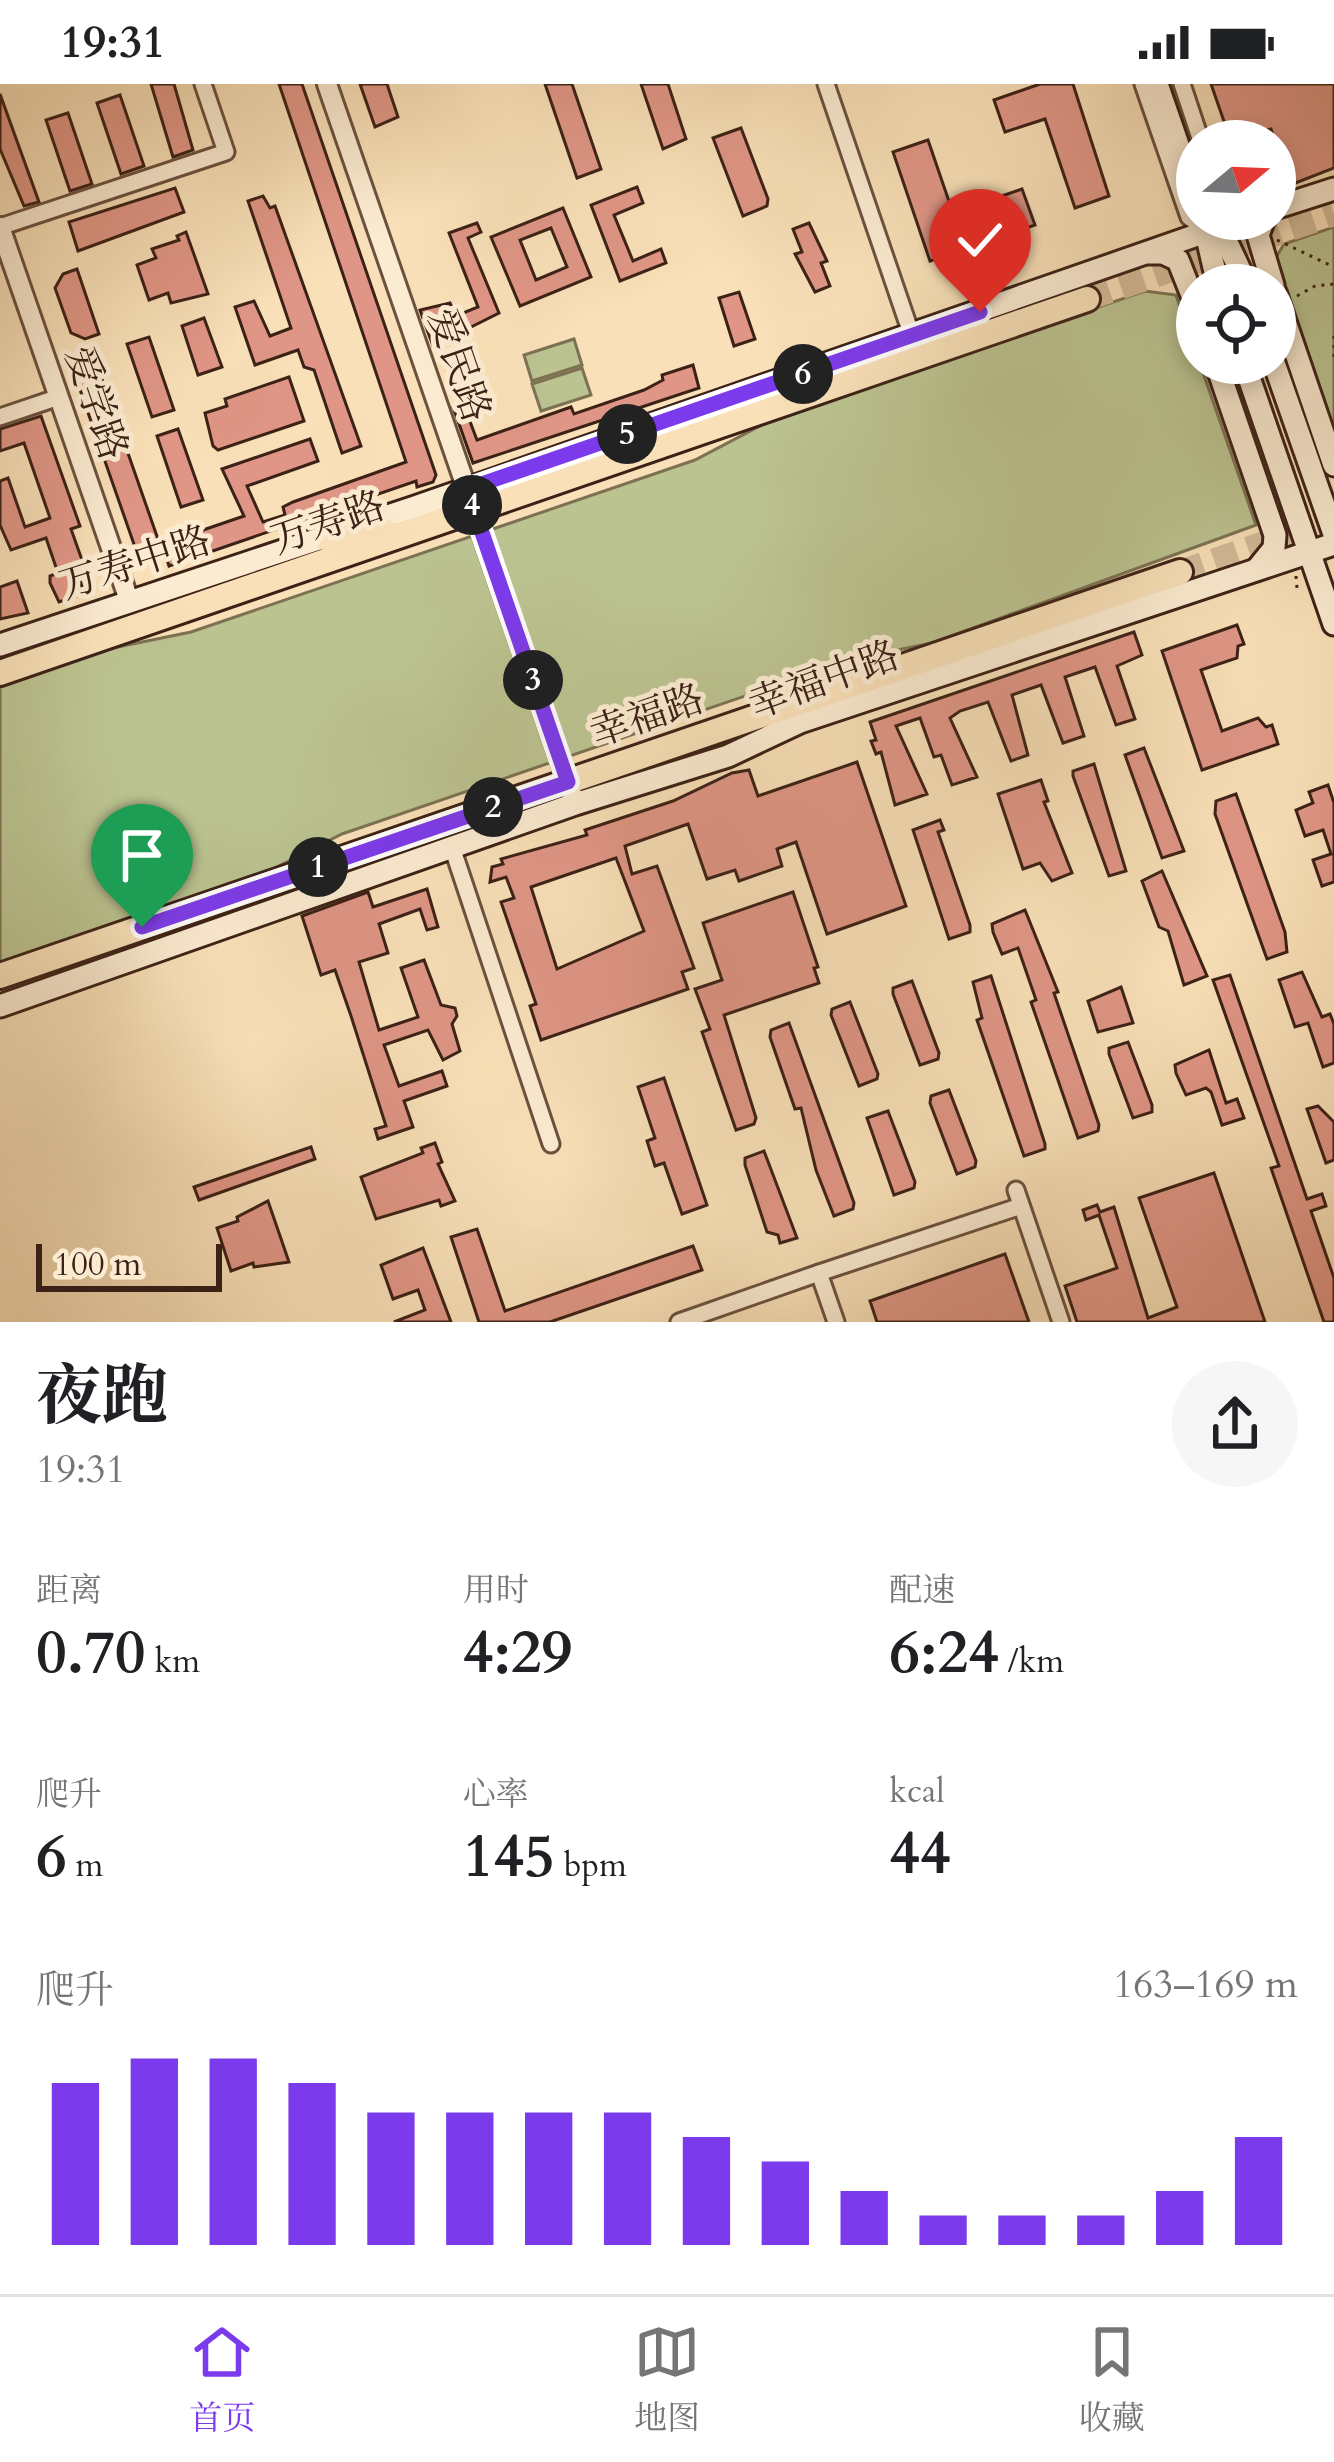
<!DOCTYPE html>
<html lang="zh">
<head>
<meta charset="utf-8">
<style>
  :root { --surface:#fff; --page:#f6f6f6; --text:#202124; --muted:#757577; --line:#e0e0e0; --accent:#7c3aed }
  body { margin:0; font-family:Cardo,"Noto Serif SC",serif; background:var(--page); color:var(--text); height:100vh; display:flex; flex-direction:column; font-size:45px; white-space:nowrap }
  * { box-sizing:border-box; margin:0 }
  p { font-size:39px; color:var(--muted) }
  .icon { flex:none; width:66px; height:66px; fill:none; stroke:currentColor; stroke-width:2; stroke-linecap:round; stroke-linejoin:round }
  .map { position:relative; height:1238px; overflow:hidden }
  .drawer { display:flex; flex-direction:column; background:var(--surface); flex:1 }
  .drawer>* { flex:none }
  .needle { width:78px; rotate:71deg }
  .fabs { position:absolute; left:1176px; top:36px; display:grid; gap:24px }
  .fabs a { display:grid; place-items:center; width:120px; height:120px; border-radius:50%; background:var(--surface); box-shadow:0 6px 18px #0003; font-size:60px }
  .scale { position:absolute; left:36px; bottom:30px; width:186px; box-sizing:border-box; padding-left:12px; border:6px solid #3c2116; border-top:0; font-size:33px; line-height:42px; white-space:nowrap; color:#3c2116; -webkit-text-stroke:9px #fbebd1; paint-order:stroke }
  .pin { position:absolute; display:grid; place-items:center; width:102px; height:102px; color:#fff; margin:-123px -51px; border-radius:50% 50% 50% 0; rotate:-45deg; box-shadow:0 0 12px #0007 }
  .pin .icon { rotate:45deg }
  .km { position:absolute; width:60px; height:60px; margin:-30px; border-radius:50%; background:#222; color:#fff; font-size:33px; line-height:60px; text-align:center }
  .round { display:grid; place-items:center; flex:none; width:126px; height:126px; border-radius:63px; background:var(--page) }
  .headline { display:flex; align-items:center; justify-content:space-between; height:204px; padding:0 36px }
  h1 { font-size:66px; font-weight:700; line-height:90px }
  .stats { display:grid; grid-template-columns:repeat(3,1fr); gap:18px; height:204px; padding:12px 36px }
  .stats div { display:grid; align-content:center }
  .stats b { font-size:60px; font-weight:700 }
  .stats small { font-size:33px; font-weight:400 }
  .stats p { font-size:33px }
  .chart { height:336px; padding:24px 36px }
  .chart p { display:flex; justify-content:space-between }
  .chart svg { width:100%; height:216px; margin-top:12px; stroke:var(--accent); stroke-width:6 }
  .status { display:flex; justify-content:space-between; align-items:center; height:84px; padding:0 60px; background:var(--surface); direction:ltr }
  .status svg { height:33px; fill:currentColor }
  .dock { display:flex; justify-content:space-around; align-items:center; height:168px; border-top:3px solid var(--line); background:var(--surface); font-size:33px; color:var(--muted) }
  .dock a { display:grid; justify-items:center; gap:6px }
  .dock .selected { color:var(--accent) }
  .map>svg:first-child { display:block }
  .green { fill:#bbc390; stroke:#7c7253; stroke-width:3 }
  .building { fill:#e09686; stroke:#3c2116; stroke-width:3; fill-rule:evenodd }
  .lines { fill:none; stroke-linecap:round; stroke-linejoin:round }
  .primary-tunnel { stroke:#d3ba98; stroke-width:24; stroke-dasharray:24 12; stroke-linecap:butt }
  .minor-casing { stroke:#6b513e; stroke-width:21 }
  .tertiary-casing { stroke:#6b513e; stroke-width:24 }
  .secondary-casing { stroke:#3c2116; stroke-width:27 }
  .primary-casing { stroke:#3c2116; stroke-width:30 }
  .path { stroke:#3c2116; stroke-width:3; stroke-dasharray:3 6; stroke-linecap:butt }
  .minor { stroke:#fbebd1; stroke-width:15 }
  .tertiary { stroke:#fbebd1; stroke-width:18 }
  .secondary { stroke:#fbebd1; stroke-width:21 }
  .primary { stroke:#f9e0b8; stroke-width:24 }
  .route-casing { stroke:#fff; stroke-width:24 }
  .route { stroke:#7c3aed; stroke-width:15 }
  .labels { text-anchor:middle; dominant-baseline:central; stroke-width:10; stroke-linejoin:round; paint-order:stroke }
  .street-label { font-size:39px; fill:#3c2116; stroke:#fbebd1 }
</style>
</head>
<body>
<div class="status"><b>19:31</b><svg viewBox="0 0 49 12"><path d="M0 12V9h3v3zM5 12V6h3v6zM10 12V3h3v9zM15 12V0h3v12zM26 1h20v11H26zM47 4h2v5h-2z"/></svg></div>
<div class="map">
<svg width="1334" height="1238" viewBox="0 0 1334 1238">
  <rect width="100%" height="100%" fill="#f9e0b8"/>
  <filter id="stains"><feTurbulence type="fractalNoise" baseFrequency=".00167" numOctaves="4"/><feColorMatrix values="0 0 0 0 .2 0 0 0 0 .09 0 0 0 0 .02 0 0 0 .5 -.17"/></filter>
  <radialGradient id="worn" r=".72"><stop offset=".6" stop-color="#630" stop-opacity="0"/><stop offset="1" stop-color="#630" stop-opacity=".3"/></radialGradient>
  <!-- green -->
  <g class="green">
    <path d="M 1334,143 L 1334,354 L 1274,177 L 1284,160 Z"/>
    <path d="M 1145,207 L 1176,211 L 1256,441 L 932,559 L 853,575 L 342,750 L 265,789 L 55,860 L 49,872 L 0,890 L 0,602 L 98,567 L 191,548 L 695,376 L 771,336 Z"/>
    <path d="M 574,255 L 582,281 L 532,297 L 524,271 Z"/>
    <path d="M 582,284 L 591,311 L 541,327 L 532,300 Z"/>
  </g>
  <!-- building -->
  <g class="building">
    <path d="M 151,0 L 174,0 L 193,66 L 173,73 Z"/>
    <path d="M 279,0 L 302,0 L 436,391 L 433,398 L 417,403 L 416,397 L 169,482 L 162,460 L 244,432 L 222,385 L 310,355 L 318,377 L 247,402 L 263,438 L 285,431 L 283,423 L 293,418 L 406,378 Z"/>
    <path d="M 360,0 L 387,0 L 398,33 L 375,43 Z"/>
    <path d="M 545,0 L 572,0 L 601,85 L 577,94 Z"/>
    <path d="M 641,0 L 668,0 L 686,55 L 663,65 Z"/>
    <path d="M 1040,0 L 1073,0 L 1109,112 L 1075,124 L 1045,35 L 1005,48 L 994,16 Z"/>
    <path d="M 1211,0 L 1334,0 L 1334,84 L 1275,107 L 1275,86 L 1284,83 L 1271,45 L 1219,57 L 1217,49 L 1227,46 Z"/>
    <path d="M 0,10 L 39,118 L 24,122 L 0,65 Z"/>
    <path d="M 120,11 L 144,82 L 121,90 L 97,19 Z"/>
    <path d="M 68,29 L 92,100 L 70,107 L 46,36 Z"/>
    <path d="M 741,44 L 768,115 L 767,122 L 743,132 L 713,54 Z"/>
    <path d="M 928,56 L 953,129 L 1022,105 L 1035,141 L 930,177 L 893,68 Z"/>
    <path d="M 637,103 L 643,119 L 614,131 L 633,177 L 661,165 L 666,179 L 620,197 L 591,121 Z"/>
    <path d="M 175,104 L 184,128 L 78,167 L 69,138 Z"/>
    <path d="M 263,112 L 270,124 L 275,122 L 361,362 L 342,369 L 314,286 L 304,283 L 298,266 L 255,281 L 235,223 L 254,217 L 270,252 L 291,244 L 248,117 Z"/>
    <path d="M 563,124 L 591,193 L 520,222 L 491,153 ZM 551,144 L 567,183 L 536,196 L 520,156 Z"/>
    <path d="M 477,139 L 481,148 L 468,154 L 499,229 L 433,262 L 420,226 L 450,219 L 456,232 L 478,223 L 449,149 Z"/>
    <path d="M 809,139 L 827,177 L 821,179 L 830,202 L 815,208 L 795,170 L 802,168 L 793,145 Z"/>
    <path d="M 186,148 L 208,210 L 171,219 L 168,209 L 149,216 L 137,181 L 156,174 L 152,165 L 179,156 L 177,152 Z"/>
    <path d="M 77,185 L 99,250 L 85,255 L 71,249 L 55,204 L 63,190 Z"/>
    <path d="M 739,208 L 755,255 L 734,262 L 719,214 Z"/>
    <path d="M 204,234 L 222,283 L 198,291 L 182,242 Z"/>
    <path d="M 149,253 L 174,326 L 152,333 L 127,260 Z"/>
    <path d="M 94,272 L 159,458 L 136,466 L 71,280 Z"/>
    <path d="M 693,281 L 699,304 L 473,379 L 453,323 L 463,319 L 477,356 L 571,323 L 574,330 L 644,306 L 663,296 L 662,291 Z"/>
    <path d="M 289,293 L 304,337 L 218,366 L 213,362 L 205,329 L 227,322 L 225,315 Z"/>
    <path d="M 41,332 L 80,442 L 71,445 L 82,476 L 75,482 L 83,505 L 80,511 L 59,518 L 50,499 L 50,492 L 58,489 L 46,454 L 11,466 L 0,441 L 0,397 L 8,394 L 25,443 L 50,434 L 24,359 L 0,367 L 0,345 Z"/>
    <path d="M 178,345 L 203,416 L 181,423 L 157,352 Z"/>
    <path d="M 17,497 L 28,529 L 0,535 L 0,503 Z"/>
    <path d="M 1237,541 L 1244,560 L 1238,562 L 1237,574 L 1201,586 L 1222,647 L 1258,634 L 1266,643 L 1272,641 L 1278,660 L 1202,686 L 1162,567 Z"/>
    <path d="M 1134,548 L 1142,571 L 1117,582 L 1135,635 L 1116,641 L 1095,583 L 1065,593 L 1084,652 L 1063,659 L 1041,601 L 1012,611 L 1028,671 L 1011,677 L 988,618 L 960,627 L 950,634 L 977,693 L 952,701 L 941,671 L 934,673 L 920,634 L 896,642 L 927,710 L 895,721 L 881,668 L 876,670 L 871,657 L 876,656 L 870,638 Z"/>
    <path d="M 1144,664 L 1184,767 L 1162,774 L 1125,671 Z"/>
    <path d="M 857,678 L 906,822 L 827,850 L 796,758 L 777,765 L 782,782 L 739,797 L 735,786 L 707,795 L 688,740 L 625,762 L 632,790 L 657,782 L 694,884 L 682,888 L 688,905 L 541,956 L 530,922 L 536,920 L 501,818 L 514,814 L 506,793 L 490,798 L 492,783 L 503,780 L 501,775 L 587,751 L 585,746 L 673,717 L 732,689 L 749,686 L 758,712 ZM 616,774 L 644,847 L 557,885 L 531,803 Z"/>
    <path d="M 1094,680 L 1126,787 L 1109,792 L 1073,692 L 1073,687 Z"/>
    <path d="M 1041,696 L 1048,717 L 1044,718 L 1072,789 L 1052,797 L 1040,779 L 1023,785 L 998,710 Z"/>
    <path d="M 1328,701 L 1334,719 L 1334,798 L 1322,802 L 1313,776 L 1331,770 L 1323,746 L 1305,752 L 1296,726 L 1313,719 L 1309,708 Z"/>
    <path d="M 1236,710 L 1285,848 L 1287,868 L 1267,875 L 1215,730 L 1216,717 Z"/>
    <path d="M 940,736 L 944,746 L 938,748 L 970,841 L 970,848 L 949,855 L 913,746 Z"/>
    <path d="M 1162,787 L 1207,892 L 1184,901 L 1168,847 L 1159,843 L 1142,797 Z"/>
    <path d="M 427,805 L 438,843 L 427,846 L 420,825 L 379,840 L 388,869 L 359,878 L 379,946 L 418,933 L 401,884 L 424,876 L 441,921 L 455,924 L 457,932 L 452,940 L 460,967 L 443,976 L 428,946 L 384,961 L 399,1002 L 442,987 L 447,1002 L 404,1017 L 413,1043 L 378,1055 L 375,1045 L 386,1042 L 351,932 L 335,886 L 321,891 L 302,832 L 368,808 L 373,823 Z"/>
    <path d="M 793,808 L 818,883 L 814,884 L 819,899 L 724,931 L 756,1034 L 754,1040 L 736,1046 L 702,948 L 710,945 L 695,905 L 722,896 L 703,839 Z"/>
    <path d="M 1025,826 L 1058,908 L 1054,909 L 1099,1041 L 1098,1047 L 1078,1054 L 1031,918 L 1036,916 L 1018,864 L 1002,870 L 993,848 L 992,840 Z"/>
    <path d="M 1302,888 L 1322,933 L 1330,930 L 1334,940 L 1334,979 L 1323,983 L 1308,939 L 1295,943 L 1279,896 Z"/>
    <path d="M 1230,891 L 1307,1115 L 1322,1110 L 1326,1122 L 1311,1127 L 1334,1194 L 1334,1238 L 1324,1238 L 1271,1084 L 1279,1082 L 1213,896 Z"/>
    <path d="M 991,892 L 1045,1060 L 1045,1065 L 1024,1072 L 977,936 L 982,934 L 973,898 Z"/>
    <path d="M 912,897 L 939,969 L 938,975 L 920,981 L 893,910 L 893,904 Z"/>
    <path d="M 1121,903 L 1133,939 L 1098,948 L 1088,917 Z"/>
    <path d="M 850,918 L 878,990 L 877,995 L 859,1002 L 831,931 L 832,925 Z"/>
    <path d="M 789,939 L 854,1119 L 853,1125 L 834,1132 L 816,1086 L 801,1024 L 795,1025 L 770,953 L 771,946 Z"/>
    <path d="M 1128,958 L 1152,1021 L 1152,1028 L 1133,1034 L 1109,970 L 1109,964 Z"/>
    <path d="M 1209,966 L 1226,1019 L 1237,1015 L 1244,1034 L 1222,1041 L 1211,1008 L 1206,1004 L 1186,1011 L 1176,989 L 1175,981 Z"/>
    <path d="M 664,994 L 707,1121 L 682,1130 L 664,1079 L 655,1082 L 647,1057 L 655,1054 L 638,1003 Z"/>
    <path d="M 949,1006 L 976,1077 L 975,1083 L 957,1090 L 930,1019 L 931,1012 Z"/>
    <path d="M 1318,1022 L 1334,1038 L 1334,1076 L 1326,1079 L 1307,1025 Z"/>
    <path d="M 888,1027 L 915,1098 L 914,1104 L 894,1111 L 867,1034 Z"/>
    <path d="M 435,1059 L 442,1078 L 438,1080 L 455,1117 L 441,1122 L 439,1116 L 376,1135 L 361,1093 L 423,1069 L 421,1064 Z"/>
    <path d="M 311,1063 L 315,1075 L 199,1116 L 194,1103 Z"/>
    <path d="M 764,1067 L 797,1154 L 780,1159 L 778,1151 L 767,1148 L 745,1081 L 745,1074 Z"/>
    <path d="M 1214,1089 L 1265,1238 L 1077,1238 L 1065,1202 L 1117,1184 L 1099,1131 L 1086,1136 L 1083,1126 L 1097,1121 L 1100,1128 L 1114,1123 L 1148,1234 L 1177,1223 L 1139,1114 Z"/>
    <path d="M 268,1117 L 289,1178 L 254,1183 L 253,1179 L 231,1187 L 217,1144 L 238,1137 L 237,1133 Z"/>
    <path d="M 477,1145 L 505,1227 L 693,1162 L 702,1186 L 550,1238 L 479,1238 L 451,1153 Z"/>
    <path d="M 423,1164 L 451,1238 L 394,1238 L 425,1226 L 418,1206 L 393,1215 L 381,1181 Z"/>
    <path d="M 1005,1170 L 1029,1238 L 877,1238 L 870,1217 Z"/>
  </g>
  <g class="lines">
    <!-- primary-tunnel -->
    <g class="primary-tunnel">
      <path d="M 1087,215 L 1334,130"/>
      <path d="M 1180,488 L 1334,435"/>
    </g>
    <defs>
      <g id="minor">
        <path d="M 826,0 L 912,252"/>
        <path d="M 1143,0 L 1189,133 L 1207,147"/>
        <path d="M 1182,0 L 1201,57"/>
        <path d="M 0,143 L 226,68 L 203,0"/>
        <path d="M 0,333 L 59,313"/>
        <path d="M 452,763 L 551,1060"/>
        <path d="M 1016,1106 L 1061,1238"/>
        <path d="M 679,1238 L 819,1189"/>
        <path d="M 836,1238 L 819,1189 L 1021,1122"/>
      </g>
      <g id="tertiary">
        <path d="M 327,0 L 572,710"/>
        <path d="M 0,143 L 129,516"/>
      </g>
      <g id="secondary">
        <path d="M 1157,0 L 1197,116"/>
        <path d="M 1275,124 L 1334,105"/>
        <path d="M 1216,135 L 1247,201"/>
        <path d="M 1264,135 L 1258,151 L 1273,201"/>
        <path d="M 1203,136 L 1218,201"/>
        <path d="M 1149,169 L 1163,169 L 1178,176 L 1197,224"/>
        <path d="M 1275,208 L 1334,381"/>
        <path d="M 1216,279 L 1275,451 L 1274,464 L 1257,485"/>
        <path d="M 1244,279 L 1334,540"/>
        <path d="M 1274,279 L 1334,450"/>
        <path d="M 0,561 L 415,423 L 1243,135"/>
        <path d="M 0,922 L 575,720 L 728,672 L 800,638 L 1334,460"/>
      </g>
      <g id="primary">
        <path d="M 325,454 L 385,447"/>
        <path d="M 0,589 L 1087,215"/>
        <path d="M 0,892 L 1180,488"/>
      </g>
    </defs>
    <!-- minor casing -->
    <use href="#minor" class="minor-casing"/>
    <!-- tertiary casing -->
    <use href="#tertiary" class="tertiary-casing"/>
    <!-- secondary casing -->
    <use href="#secondary" class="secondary-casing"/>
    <!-- primary casing -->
    <use href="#primary" class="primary-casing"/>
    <!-- path -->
    <g class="path">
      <path d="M 1277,156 L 1334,183"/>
      <path d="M 1297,212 L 1315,202 L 1334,200"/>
      <path d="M 1334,252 L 1334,276"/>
      <path d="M 1296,492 L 1297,504"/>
    </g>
    <!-- minor -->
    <use href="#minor" class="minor"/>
    <!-- tertiary -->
    <use href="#tertiary" class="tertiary"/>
    <!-- secondary -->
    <use href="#secondary" class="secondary"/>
    <!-- primary -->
    <use href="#primary" class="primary"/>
  </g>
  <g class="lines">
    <defs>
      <path id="route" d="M 142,843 L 568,698 L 467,405 L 980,228"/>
    </defs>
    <!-- route casing -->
    <use href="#route" class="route-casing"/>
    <!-- route -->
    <use href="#route" class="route"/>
  </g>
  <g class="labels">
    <!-- street labels -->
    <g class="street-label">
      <text transform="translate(459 281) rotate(71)">爱民路</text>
      <text transform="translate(96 319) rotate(71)">爱学路</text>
      <text transform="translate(328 439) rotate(-19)">万寿路</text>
      <text transform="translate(135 479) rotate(-18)">万寿中路</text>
      <text transform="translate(824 596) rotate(-20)">幸福中路</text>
      <text transform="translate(647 632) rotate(-19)">幸福路</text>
    </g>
  </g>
  <rect width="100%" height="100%" filter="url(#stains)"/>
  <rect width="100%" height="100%" fill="url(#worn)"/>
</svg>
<div class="fabs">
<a><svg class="needle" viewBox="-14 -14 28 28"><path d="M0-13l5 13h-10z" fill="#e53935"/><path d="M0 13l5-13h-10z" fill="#757577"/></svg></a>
<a><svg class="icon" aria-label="locate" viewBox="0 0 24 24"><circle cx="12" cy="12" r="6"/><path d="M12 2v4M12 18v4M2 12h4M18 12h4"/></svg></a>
</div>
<div class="scale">100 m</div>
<div class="pin" style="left:142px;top:843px;background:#1e9e55"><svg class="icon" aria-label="arrive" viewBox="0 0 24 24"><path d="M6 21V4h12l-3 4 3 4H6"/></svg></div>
<div class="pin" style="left:980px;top:228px;background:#d93025"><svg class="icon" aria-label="check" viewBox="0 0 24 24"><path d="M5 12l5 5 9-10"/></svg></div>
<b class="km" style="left:318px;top:783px">1</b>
<b class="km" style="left:493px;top:723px">2</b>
<b class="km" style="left:533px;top:596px">3</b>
<b class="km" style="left:472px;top:421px">4</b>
<b class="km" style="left:627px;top:350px">5</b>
<b class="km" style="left:803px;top:290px">6</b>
</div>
<section class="drawer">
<div class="headline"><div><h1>夜跑</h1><p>19:31</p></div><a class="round"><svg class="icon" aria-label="share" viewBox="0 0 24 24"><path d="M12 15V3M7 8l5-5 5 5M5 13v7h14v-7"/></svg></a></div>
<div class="stats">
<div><p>距离</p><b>0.70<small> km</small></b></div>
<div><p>用时</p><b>4:29</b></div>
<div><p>配速</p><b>6:24<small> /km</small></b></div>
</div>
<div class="stats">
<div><p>爬升</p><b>6<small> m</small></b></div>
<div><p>心率</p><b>145<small> bpm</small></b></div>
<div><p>kcal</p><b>44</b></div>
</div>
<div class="chart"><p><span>爬升</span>163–169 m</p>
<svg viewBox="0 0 160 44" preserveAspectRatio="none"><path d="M5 44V11M15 44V6M25 44V6M35 44V11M45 44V17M55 44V17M65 44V17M75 44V17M85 44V22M95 44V27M105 44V33M115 44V38M125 44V38M135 44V38M145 44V33M155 44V22"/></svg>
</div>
</section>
<nav class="dock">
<a class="selected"><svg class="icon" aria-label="home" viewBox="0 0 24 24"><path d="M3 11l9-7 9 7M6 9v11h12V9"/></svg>首页</a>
<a><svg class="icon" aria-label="map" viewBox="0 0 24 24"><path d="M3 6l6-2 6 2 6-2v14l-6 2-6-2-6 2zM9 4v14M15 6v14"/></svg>地图</a>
<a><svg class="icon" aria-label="saved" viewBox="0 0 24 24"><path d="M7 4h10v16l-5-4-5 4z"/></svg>收藏</a>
</nav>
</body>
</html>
